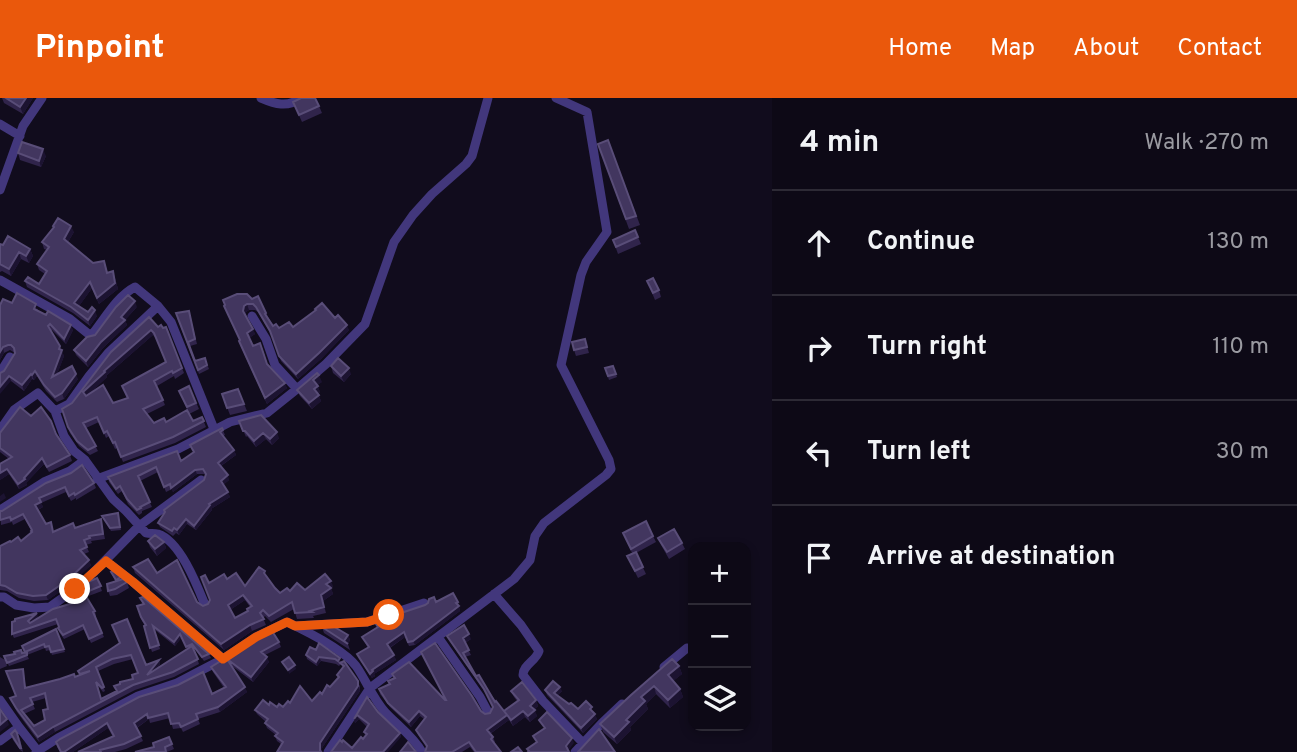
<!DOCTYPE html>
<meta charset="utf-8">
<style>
:root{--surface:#0d0916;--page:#1b1723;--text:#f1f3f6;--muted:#9a9aa1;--line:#2d2a35;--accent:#ea580c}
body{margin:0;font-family:Overpass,sans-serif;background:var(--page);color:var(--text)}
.controls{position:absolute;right:21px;bottom:21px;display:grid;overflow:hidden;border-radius:14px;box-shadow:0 4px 10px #0003}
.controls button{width:63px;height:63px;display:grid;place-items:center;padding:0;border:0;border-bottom:2px solid var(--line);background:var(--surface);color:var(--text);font:35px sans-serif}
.stop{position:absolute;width:21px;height:21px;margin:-16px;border:5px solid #ea580c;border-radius:50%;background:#fff}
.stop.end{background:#ea580c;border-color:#fff;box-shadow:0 2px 7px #0008}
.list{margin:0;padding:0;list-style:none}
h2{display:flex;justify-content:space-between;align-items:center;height:91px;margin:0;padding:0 28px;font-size:30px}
h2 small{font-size:23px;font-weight:400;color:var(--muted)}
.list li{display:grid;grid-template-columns:46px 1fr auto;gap:21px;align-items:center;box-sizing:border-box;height:105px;padding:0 28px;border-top:2px solid var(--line)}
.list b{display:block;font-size:26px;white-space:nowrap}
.list em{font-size:23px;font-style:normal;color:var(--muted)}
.icon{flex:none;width:38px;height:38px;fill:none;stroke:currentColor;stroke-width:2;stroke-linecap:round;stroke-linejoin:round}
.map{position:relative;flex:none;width:772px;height:654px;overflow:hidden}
header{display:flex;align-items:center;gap:42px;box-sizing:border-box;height:98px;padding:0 35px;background:var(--accent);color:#fff}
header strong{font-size:33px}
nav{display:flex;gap:38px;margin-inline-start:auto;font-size:24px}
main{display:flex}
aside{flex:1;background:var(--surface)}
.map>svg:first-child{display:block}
</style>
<header>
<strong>Pinpoint</strong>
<nav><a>Home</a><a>Map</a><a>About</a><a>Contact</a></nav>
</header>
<main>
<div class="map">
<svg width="772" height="654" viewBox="0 0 772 654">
<rect width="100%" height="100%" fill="#110c1d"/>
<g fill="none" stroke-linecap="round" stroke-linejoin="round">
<path stroke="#42377c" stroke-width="9" d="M261,0C275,6 287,10 301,0
M0,26L20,38
M0,92L23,28L42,0
M0,182L70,221L91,238C105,221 116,199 135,189L158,208L171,224L214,331
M252,218L266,241L275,267L297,291
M0,275L10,259
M55,313L69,306L89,278L108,255L158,208
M0,332L14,312L38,295L55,313L64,338L74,353L85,362L113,401L126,413L146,435C150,436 154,435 158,436C180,443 197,487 205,507
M97,381L178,351L230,324L267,315L297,291L326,266L365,226L394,144L413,117L432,96L466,66L472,58L488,0
M0,412L44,384L70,373L85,362
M106,463L133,484L223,561
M494,496L521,527L539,553C536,563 523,567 523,577L543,603L583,645
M0,499H4L16,507L34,510L50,509L75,491L93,475L139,428L201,382
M296,528L367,524L424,505
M438,539L480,599L488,614
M664,569L687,550
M0,602L19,629L0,643
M19,629L37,652
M36,654L58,640L138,598L177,585L198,574L223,561L256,539L287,524C306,533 344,552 356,568C366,582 373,601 385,614C397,627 413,638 422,654
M328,654L370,590L514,481L530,462L535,438L544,425L606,377L611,371L609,362L561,267L581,177L586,164L607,134L587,14L556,0
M575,654L602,625L622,606"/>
</g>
<path fill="#30244b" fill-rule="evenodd" d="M2,0H33L23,16L4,5Z
M293,4L319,8L322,15L302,24Z
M608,42L640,127L629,131L598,46Z
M18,55L46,58L41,69L20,62Z
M53,128L74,134L68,144L93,165L104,163L108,175L115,180L118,191L99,206L92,190L79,208L97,218L90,228L73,215L27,189L25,183L39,186L45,176L39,172L37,166L47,152L44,151L42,144L54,130Z
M635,132L641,146L618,156L613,142Z
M0,146L30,151L33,158L29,165L21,161L11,178L2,173L0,174Z
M647,183L659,192L661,199L655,202Z
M237,196L266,215L273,228L279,230L293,229L335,220L349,232L321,261L298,281L281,263L272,238L258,214L255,212H249L246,214L245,217L255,236L249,240L253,248L287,290L267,306L241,249L239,243H240L224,208Z
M12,205L38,211L37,213L73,232L66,246L52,232L51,233L64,258L57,276L78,281L64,301L57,304L46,293L37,278L34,282L32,281L24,293L11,283L4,273L15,255L10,252L4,255L0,262V207Z
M137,209L125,222L127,227L103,250L88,269L76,257L74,252Z
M190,217L197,246L190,248L195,263L205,260L209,271L199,276L177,220Z
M158,229H166L184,275L175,281L174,278L157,288L165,307L147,316L154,325L193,323L202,319L206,329L175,345L123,364L117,350L115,351L109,338L106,340L99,324L86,330L98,353L90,357L79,348L70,335L62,311L72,305L111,254ZM153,237L156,240L166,264L122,288L127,300L113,305L88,297L107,279L106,278Z
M587,248L589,255L576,258L574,252Z
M331,268L351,276L344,284L333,275Z
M613,268L617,279L609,282L605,270Z
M322,284L317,287L320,294L318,296L321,303L312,311L300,298L297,292Z
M189,288L199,311L189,316L179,293Z
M238,291L247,313L230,317L222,296Z
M239,323L279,340L272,347L266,341L256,349L247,338L246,339Z
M222,330L225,337L223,338L234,352L236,357L221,368L229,382L223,387L230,399L211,411L212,412L196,432L187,426L179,437L176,435L173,438L160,429L158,425L204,382L206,377L204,376H197L173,394L172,391L166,394L158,374L140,383L152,409L142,413V415L139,417L128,406L122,393L118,396L109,384L108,379L181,363L194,355L190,347Z
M0,335L56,336L70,357L72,363L49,374L44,366L26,385L27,387L19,391L9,376L0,382L9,361L0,354Z
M46,385H94L96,390L76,402V400L71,403L66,394L41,405L43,409L38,412L46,426L54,434L75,430L101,421L105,441L91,443L92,445L86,447L89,454L84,456L91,467L71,486L48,502L34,503L19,500L7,493L0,492V448L11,444L21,443L32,434L25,421L13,427L12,424L1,427L0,413H2Z
M118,415L121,432L111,433L102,418Z
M623,435L653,438L656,444L636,455L646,476L638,480L627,458L632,455Z
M658,440L682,445L685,451L669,461L661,447Z
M148,443L164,444L166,450L157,458L150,449Z
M133,469L157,475L203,508L208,506L210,502L209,485L227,481L245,488L267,478L275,490L280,495L333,488L331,490L333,496L323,503L326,515L313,518L314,520L297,521L294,511L271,524L265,518L263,520L266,527L252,533L224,552L135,475ZM245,502L250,509L248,514L235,520L230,512Z
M111,474L121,479L122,482L127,484L129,490L117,497L110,498L108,493L115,483Z
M97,480L102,493L86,499L95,513L96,518H95L104,539L91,545L85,531L64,541L59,534L58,530L59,529L58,526L14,540L12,536L38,519L35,522L71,506L70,502L78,497Z
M140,500L209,556L211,560L204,563L194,550L199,566L174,579L135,592L55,634L39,644L17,614L10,600L16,598L24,576L26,590L75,579L80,578L78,573L120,545L146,567L159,562L160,566L158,570L187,551L181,540L175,548L155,532L160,551L152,554L144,528H145L142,523L137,508L143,506ZM133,561L138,575L133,581L120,586L116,593L101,601L98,588L103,594L105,593L98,573L114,566ZM46,600L48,611L45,622L34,628L24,616L35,611L32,604Z
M436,504H458L460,513L415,547L409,548L405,539L390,550L396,562L374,576L375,578L372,580L359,561L357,556L368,550L362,539L377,530L376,526Z
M322,529L348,537L350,542L348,546L350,552L324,535Z
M56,531L65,554L52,557L50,552L46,553L45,550L27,557L29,561L9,568L4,558L25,554Z
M447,538L471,541L465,545L471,557L465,559L476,578L505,614L517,603L514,599L511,593L536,602L538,608L534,612L537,618L530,624L525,619L513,628L509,622L490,636L493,639L495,644L494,645L501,654H474L470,649L462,654H425L427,650L418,637L416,632L424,621L420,618L411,629L390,609L380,596L379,591L390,586L393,580L392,576L446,602L421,554L481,613L485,616L490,615L493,609L486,596L449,542Z
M279,544L281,549L265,557L269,564L253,584L232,568L247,594L220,614L198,621L200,626L183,634L181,630L173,631L170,620L150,625L149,621L137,630L143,643L126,651L115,654H78L113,639L108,630L73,654H60L57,649L56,644L212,596L224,590L213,574L211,569Z
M310,549L342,564L360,588V593L322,650L281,646L277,643L275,638L276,637L267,630L265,625L266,624L257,616L255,612L269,607L277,609H283L290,605L312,603L330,589L338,580L337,577L343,570L341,566L339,568L336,566L321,563L317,568L307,561L306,557Z
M0,559L5,562L7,568L0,571Z
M679,568L682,576L673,583L680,591L683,599L670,610L656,596L646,606L648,611L630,629L631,632L617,646L603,634L600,626Z
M545,592L562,593L557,598L578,611L594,614H593L597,621L583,635L547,597Z
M367,599L378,614L400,635L401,639L352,650L365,637L364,634L367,629L359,621L355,625L354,621Z
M17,635L20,641L23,654L20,652L13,642L11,636Z
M169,639L174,651L167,654L154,649Z"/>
<path fill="#1c1331" d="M26,0H33L23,16L20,9Z
M43,51L46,58L41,69L39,63Z
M71,128L74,134L66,147L64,141Z
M30,151L33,158L29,165L26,158Z
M19,154L21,161L11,178L9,171Z
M113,173L118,191L99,206L97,200Z
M90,184L92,190L77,211L74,205Z
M135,203L137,209L123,224L121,219Z
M247,206L249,212L246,214L245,219L243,213L244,208Z
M95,212L97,218L90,228L88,222Z
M125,222L127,227L103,250L88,269L86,263L101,244Z
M71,227L73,232L66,246L64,241Z
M347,227L349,232L321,261L298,281L296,276Z
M253,231L255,236L249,240L247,235Z
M151,232L153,237L106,278L107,279L85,300L83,294L104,273Z
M60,248L64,258L54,285L52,279Z
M3,249L4,255L0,262V254Z
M349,270L351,276L344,284L341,278Z
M35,273L37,278L34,282L32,277Z
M31,276L32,281L24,293L22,287Z
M76,276L78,281L64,301L62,295Z
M319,277L322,284L315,289L313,282Z
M9,278L11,283L0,296V289Z
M285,285L287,290L267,306L265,300Z
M318,288L320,294L317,298L314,291Z
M319,297L321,303L312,311L309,305Z
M277,334L279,340L272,347L270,341Z
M263,335L266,341L256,349L254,343Z
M234,352L236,357L219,369L218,365Z
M42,360L44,366L26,385L27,387L19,391L18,386Z
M7,371L9,376L0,382V375Z
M195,372L197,376L173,394L171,390Z
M228,377L229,382L222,388L221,383Z
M228,394L230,399L211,411L212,412L196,432L194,428L209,406Z
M4,395L6,400L0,404V398Z
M41,404L43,409L37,412L35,407Z
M186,421L187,426L179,437L177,432Z
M164,444L166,450L157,458L155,451Z
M89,462L91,467L71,486L48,502L46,497Z
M331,483L333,488L329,492L326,486Z
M331,490L333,496L323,503L326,515L321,497Z
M243,497L245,502L230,512L228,507Z
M459,508L460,513L415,547L413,543Z
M37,515L38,519L30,528L28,523Z
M250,527L252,533L224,552L221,546Z
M404,534L405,539L389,550L387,546Z
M180,536L181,540L175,548L174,544Z
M469,536L471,541L464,545L463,540Z
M348,537L350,542L348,546L344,543Z
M394,557L396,562L374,576L375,578L372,580L370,576L372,572Z
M267,559L269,564L253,584L251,579Z
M319,559L321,563L317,568L316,564Z
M159,562L160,566L149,581L147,577Z
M295,567L296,571L289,576L288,572Z
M679,568L682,576L671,585L668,577Z
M358,583L360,593L322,650V654H321L320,645Z
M654,588L656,596L646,606L648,611L630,629L631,632L617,646L614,639L641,599Z
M245,589L247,594L220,614L218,609Z
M560,589L562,593L555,600L554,595Z
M680,591L683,599L670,610L668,602Z
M536,602L538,608L533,613L530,608Z
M535,612L537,618L530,624L528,618Z
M419,613L420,618L411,629L409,624Z
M523,613L525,619L513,628L511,622Z
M147,616L149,621L136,630L134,625Z
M595,616L597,621L583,635L581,630Z
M357,617L359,621L355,625L354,621Z
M507,617L509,622L488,637L487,632Z
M7,621L9,627L0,634V627Z
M107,625L108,630L73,654H64Z
M53,629L55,634L39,644L38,639Z
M400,635L401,639L388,654H383Z
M572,640L574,645L568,653L566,648Z"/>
<path fill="#42365f" stroke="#594d78" stroke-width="2" fill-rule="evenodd" d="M6,0H26L20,9Z
M301,0H315L319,8L299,17L293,4Z
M608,42L636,118L626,121L598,46Z
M22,44L43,51L39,63L18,55Z
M58,120L71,128L64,141L93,165L104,163L107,175L113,173L115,185L97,200L90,184L74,205L88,214L92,209L95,212L88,222L71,209L25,183L28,179L39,186L47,173L37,166L49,149L42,144L54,129L53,128Z
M635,132L638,139L616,149L613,142Z
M8,138L30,151L26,158L19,154L9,171L0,166V146L3,147Z
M653,180L659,192L653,195L647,183Z
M17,195L36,206L34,211L46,217L48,213L71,227L64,241L50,226L48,228L60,248L59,251L62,252L52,279L72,268L76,276L62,295L55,299L44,287L35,273L32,277L31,276L22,287L9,278L0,289V275L4,273L15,255L14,250L11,247H8L3,249L0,254V207L3,201L12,205Z
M237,196H247L252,201L258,198L266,215L265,216L273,228L276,226L279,230L289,224L293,229L316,212L315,211L322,205L335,220L338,217L347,227L319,255L296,276L279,258L270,233L256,209L253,206H247L244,208L243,213L253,231L247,235L253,248L260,245L267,266L285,285L265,300L239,243L240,242L224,208L225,207L223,202Z
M128,197L135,203L121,219L125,222L101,244L86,263L74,252L87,239L95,237L116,209Z
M189,213L195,241L188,244L195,263L205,260L207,267L198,272L176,215Z
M149,219L158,229L161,227L163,230L166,229L182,270L173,275L172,273L154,283L163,302L143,311L154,325L164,320L166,324L187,312L193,323L202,319L204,323L173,339L121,359L115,344L113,345L107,333L104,335L97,319L83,325L96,348L88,352L77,343L68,329L62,311L72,305L111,254ZM151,232L154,235L166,264L122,288L128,300L113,305L103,287L86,298L83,294L105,274L104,273Z
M585,241L587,249L574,252L572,244Z
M338,260L349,270L341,278L331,268Z
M613,268L616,276L608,278L605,270Z
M317,275L319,277L313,282L318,288L314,291L319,297L309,305L297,292Z
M189,288L196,305L187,309L179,293Z
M238,291L244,306L227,310L222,296Z
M20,309L31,318L41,309L51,323L56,336L70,357L47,369L42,360L24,380L25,381L18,386L7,371L0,375V366L12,359L0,350V335Z
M261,317L277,334L270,341L263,335L254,343L245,333H243L239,323Z
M222,330L223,332L220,334L234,352L218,365L228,377L221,383L228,394L209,406L210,407L194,428L186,421L177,432L174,430L172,433L158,425L165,414L164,412L204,382L206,376L203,371L195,372L171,390L170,386L164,389L156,369L138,378L150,404L140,409L141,410L137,412L127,401L120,388L116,391L108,379L177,353L181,363L194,354L190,347Z
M82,367L94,385L75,397L74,395L69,398L65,389L39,400L41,404L35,407L46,426L51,424L53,434L73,425L75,430L101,421L103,436L89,438L90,440L84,442L87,449L80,452L89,462L69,481L46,497L33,498L17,495L5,488L0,487V448L10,443L11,444L18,439L21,443L32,434L31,433L32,432L23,416L11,422L10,419L0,422V413H2L46,385L71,375Z
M118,415L120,429L110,430L102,418Z
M646,423L653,438L631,451L623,435Z
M674,431L682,445L667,454L658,440Z
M155,437L164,444L155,451L148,443Z
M636,454L643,469L635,473L627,458Z
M148,461L157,475L177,462L197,504L203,508L208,506L210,502L201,479L205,477L209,485L224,476L227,481L236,475L245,488L259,469L265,473L264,475L275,490L280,495L287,490L290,493L297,485L305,492L325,476L331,483L326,486L331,490L321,497L324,509L310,513L312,514L295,515L292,504L269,518L263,512L260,515L264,521L250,527L221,546L133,469ZM243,497L252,508L247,511L248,513L235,520L228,507Z
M113,473L121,479L116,482L111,474Z
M97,480L101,488L84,495L95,513L93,514L102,535L89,541L83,527L63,537L58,530L59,529L56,521L12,536V524L15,523V521L37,515L28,523L30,525L53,511L83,502H70L78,497L77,493L88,484Z
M123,481L127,484L115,491L108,493L107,486Z
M453,495L458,504L456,505L459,508L413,543L408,544L404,534L387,546L394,557L372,572L373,573L370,576L357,556L369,549L362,539L378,529L376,526L386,520L425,507L428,505L429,501L434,499L436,504Z
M143,499L209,556L202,559L192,546L186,549L180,536L174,544L153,528L159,547L150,550L144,528L146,527L141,519L137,508L144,506L140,500Z
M127,521L146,567L159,562L147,577L192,548L198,561L173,574L133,587L53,629L38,639L16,610L10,600L16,598L6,573L23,571L25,590L60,581L74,576L75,579L90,573L80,576L78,573L120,545L112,527ZM131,557L138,575L132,577L133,581L120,584V586L114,588L117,593L101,601L96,584L102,590L104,589L96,569L112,561ZM45,595L48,611L43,612L45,622L34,628L21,612L33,606L30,600Z
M331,527L348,537L344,543L348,546L322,529Z
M464,527L469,536L463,540L469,552L463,555L476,578L479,577L495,604L496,603L507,617L487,632L493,639L491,641L501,654H476L469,644L452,654H425L427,648L416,632L426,619L419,613L409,624L388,605L379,591L390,586L388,583L395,580L392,576L409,564L445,602H446L421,554L435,545L472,598L481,613L485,616L490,615L493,609L484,591L447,538Z
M56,531L64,551L51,554L49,548L45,549L44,546L25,554L22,548Z
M272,533L279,544L261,554L267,559L251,579L227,561L245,589L218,609L196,616L198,621L181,629L179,625L171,626L168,615L148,620L147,616L134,625L141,638L124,646L100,652L101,654H78L114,638L107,625L64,654H61L56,644L60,641L139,599L178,587L203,574L212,596L226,589L211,569L258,540Z
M319,545L340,560L338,563L335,561L319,559L316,564L306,557L310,549L316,552Z
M21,552L22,555L27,554V557L7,565L4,558L15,556L14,554Z
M289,559L295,567L288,572L282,564Z
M672,561L679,568L668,577L680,591L668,602L654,588L641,599L645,603L626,622L629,624L614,639L600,626L631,597Z
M344,563L358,583V588L320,645V653L322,654H277L283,644L275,638L278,635L265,625L268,621L255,612L263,602L269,607L270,604L277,609L279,606L283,609L288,603L290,605L300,588L312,603L320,594L322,596L327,587L330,589L339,579L337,577L344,568L340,565Z
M553,583L560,589L554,595L569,606L571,605L578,611L586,603L592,609L590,611L595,616L581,630L545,592Z
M522,584L536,602L530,608L535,612L528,618L523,613L511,622L504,613L519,602L511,593Z
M367,599L378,614L400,635L383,654H331L340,642L342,644L343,642L352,650L361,639L363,641L367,636L364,634L369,626L357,617L354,621Z
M0,611L7,621L0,627Z
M547,614L572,640L566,648L569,654H528L529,653L527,651L537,644L533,638L545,630L539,622Z
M599,631L615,654H577H578Z
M15,632L17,635L21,650H20L11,636Z
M169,639L172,646L165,649L166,654H135L154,649L153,645Z
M408,644L416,654H400Z
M518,649L522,654H511Z"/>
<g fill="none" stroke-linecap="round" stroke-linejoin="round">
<path stroke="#ea580c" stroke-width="9" d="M75,491L106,463L133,484L223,561L256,539L287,524L295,528L367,524L389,517"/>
</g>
</svg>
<div class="controls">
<button>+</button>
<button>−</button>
<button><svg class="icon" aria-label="layers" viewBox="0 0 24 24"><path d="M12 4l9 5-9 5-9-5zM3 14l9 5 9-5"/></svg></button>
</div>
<div class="stop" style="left:389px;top:517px"></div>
<div class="stop end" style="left:75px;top:491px"></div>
</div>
<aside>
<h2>4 min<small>Walk · 270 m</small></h2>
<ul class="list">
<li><svg class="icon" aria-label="ahead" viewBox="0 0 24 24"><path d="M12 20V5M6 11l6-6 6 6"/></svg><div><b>Continue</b></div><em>130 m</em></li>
<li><svg class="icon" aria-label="right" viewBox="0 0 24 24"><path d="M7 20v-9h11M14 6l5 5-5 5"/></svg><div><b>Turn right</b></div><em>110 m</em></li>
<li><svg class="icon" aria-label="left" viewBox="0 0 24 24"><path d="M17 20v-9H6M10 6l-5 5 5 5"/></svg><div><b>Turn left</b></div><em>30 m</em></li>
<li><svg class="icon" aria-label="arrive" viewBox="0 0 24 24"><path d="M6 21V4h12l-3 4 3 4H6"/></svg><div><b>Arrive at destination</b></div></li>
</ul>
</aside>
</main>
